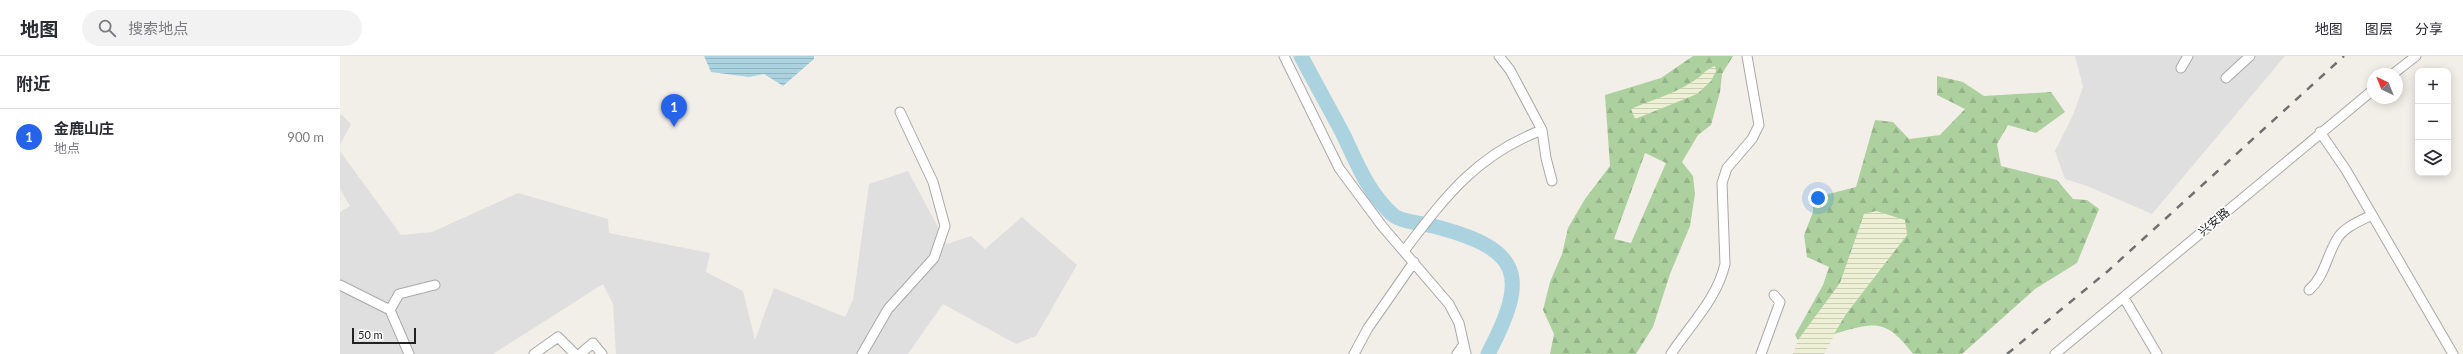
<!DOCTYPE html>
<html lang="zh">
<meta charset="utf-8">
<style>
:root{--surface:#fff;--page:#f2f2f3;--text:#2b2b33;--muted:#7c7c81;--line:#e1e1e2;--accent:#2563eb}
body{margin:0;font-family:Lato,"Noto Sans SC",sans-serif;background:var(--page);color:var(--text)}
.controls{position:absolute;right:12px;top:12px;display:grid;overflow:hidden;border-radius:8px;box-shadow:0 2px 10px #0003}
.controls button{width:36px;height:36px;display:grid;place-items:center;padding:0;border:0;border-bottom:1px solid var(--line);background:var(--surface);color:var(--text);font:20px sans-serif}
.compass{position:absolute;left:2027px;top:12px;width:36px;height:36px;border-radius:50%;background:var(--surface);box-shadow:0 2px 10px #0003;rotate:317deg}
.scale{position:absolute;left:12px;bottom:10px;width:64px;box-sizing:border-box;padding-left:4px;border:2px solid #222;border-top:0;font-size:11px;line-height:14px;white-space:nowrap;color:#222;-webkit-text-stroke:3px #fff;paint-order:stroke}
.you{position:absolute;left:1478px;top:142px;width:14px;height:14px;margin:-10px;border:3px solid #fff;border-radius:50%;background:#1a73e8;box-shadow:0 0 0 6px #1a73e833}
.badge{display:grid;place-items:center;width:26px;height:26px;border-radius:50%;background:var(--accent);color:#fff;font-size:13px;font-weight:700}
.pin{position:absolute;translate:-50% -33px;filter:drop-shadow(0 1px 2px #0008)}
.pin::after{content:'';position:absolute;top:21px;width:14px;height:12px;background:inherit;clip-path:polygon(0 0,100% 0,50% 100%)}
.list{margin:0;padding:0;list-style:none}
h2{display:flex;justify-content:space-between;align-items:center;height:52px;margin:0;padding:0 16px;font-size:17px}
h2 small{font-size:13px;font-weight:400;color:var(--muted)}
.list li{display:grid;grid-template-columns:26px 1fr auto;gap:12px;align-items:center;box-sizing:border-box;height:56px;padding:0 16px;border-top:1px solid var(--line)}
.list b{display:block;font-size:15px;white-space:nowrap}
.list p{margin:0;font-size:13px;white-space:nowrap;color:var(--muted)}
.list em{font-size:13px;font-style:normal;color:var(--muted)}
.icon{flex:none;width:22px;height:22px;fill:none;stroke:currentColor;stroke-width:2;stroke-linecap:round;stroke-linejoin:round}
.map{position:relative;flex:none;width:2123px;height:298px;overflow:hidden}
header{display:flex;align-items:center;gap:24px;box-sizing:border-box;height:56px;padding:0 20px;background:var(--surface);border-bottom:1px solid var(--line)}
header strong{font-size:19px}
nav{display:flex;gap:22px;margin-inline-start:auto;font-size:14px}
.search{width:280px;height:36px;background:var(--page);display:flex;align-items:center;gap:10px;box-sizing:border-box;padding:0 14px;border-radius:22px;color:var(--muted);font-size:15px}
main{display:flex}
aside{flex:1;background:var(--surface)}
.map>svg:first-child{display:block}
</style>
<header>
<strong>地图</strong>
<div class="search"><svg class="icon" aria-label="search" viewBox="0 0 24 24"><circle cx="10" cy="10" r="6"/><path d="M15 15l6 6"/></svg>搜索地点</div>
<nav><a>地图</a><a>图层</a><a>分享</a></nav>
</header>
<main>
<aside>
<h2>附近<small></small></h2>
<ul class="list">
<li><span class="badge">1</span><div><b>金鹿山庄</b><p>地点</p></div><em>900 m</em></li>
</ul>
</aside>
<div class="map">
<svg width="2123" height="298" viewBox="0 0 2123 298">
<defs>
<pattern id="farmland-rules" width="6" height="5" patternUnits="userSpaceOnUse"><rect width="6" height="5" fill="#eef0d5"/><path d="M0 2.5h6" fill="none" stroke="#ccceb7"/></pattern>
<pattern id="forest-firs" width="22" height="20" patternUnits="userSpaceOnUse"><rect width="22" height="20" fill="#add19e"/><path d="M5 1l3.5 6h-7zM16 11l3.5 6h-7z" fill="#95b388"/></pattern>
<pattern id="water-rules" width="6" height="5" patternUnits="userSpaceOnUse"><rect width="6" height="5" fill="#aad3df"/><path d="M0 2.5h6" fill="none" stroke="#92b5bf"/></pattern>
</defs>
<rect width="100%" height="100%" fill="#f2efe9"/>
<path fill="#e0dfdf" d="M1735,0H1945L1812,158L1747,130L1725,123L1715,95L1733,59L1743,31Z
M1,58L11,68L0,89V59Z
M0,95L61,179L92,176L178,137L268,163L269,177L370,197L366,216L403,235L415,284L434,232L505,261L513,244L529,128L568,115L607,188L631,180L645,193L682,161L737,209L696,280L676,288L603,248L568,298H276L273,248L263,228L153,298H0V156L10,150L0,133Z"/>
<path fill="url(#farmland-rules)" d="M1375,9L1376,15L1371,25L1357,38L1295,63L1291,53L1333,36L1353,26L1367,13Z
M1536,155L1565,164L1567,179L1506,258L1484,298H1453L1458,284L1500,227L1523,158Z"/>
<path fill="url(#forest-firs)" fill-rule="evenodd" d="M1353,0H1393L1382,18L1380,36L1371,69L1358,79L1342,106L1353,120L1355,138L1350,170L1330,218L1313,271L1296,298H1210L1214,278L1203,254L1210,226L1222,198L1228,172L1245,143L1270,110L1265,39L1321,22ZM1375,10L1376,15L1371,25L1357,38L1295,63L1291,53C1311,44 1334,38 1352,26C1361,21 1366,13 1375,10ZM1305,97L1326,107L1291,187L1274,183Z
M1597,20L1623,26L1644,40L1711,36L1725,56L1696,77L1668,69L1657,88L1661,110L1717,124L1733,143L1747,144L1759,153L1737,207L1695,233L1622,298H1573C1546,262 1534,266 1494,278L1506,258L1567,179L1565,164L1536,155L1524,158L1500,227L1458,284L1455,279L1483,229L1489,211L1467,201L1464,179L1473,156V142L1516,131L1535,64L1553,66L1569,83L1600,79L1625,53L1597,39Z"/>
<path fill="url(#water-rules)" d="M364,0H474V3L443,30L424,18L409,21L371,16Z"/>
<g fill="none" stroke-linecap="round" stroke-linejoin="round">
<path stroke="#aad3df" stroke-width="15" d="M961,0C975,27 990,53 1004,80C1017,108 1029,138 1053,159C1059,165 1084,168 1093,170C1183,193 1189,220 1148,298"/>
<defs>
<path id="minor" d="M944,0L999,112L1042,170L1109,248L1119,267L1126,298
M1159,0L1170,14L1202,74L1206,102L1212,125
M1841,12L1848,0
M2053,18L2076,0
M1886,22L1910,0
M1980,76L2006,114L2113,298
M1064,195C1105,141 1136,99 1202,74
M0,229L50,254
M1969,234C1985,220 1986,201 1997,183C2004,171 2020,165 2032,159
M1784,242L1817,298
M69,298L50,254L59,238L95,229
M194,298L218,281L235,298
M240,298L253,287L262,298
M522,298L548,253L594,202L605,170L593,126L560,56
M1014,298L1028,272L1074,206
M1117,298L1124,288
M1331,298C1350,269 1377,243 1385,208L1382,127L1387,112L1412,83L1419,69L1407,0
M1421,298L1440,246L1434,239
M1715,298L2033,34"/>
</defs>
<use href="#minor" stroke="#a9a9a9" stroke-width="11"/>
<use href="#minor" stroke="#fff" stroke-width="9"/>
<path stroke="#707070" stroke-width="2.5" stroke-dasharray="8 8" stroke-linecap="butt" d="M1667,298L1768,215L2004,0"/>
</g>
<g text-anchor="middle" stroke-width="3.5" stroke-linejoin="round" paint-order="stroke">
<g font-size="12" fill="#222" stroke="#fff">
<text transform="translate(1874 166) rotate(-40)" y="4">兴安路</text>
</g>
</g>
</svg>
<div class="controls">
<button>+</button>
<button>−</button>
<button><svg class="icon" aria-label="layers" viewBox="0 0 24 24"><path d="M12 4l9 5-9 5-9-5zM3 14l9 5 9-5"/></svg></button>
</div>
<svg class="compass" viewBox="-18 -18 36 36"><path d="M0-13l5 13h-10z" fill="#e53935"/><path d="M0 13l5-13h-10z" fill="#7c7c81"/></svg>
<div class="scale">50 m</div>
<div class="you"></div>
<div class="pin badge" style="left:334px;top:71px">1</div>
</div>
</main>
